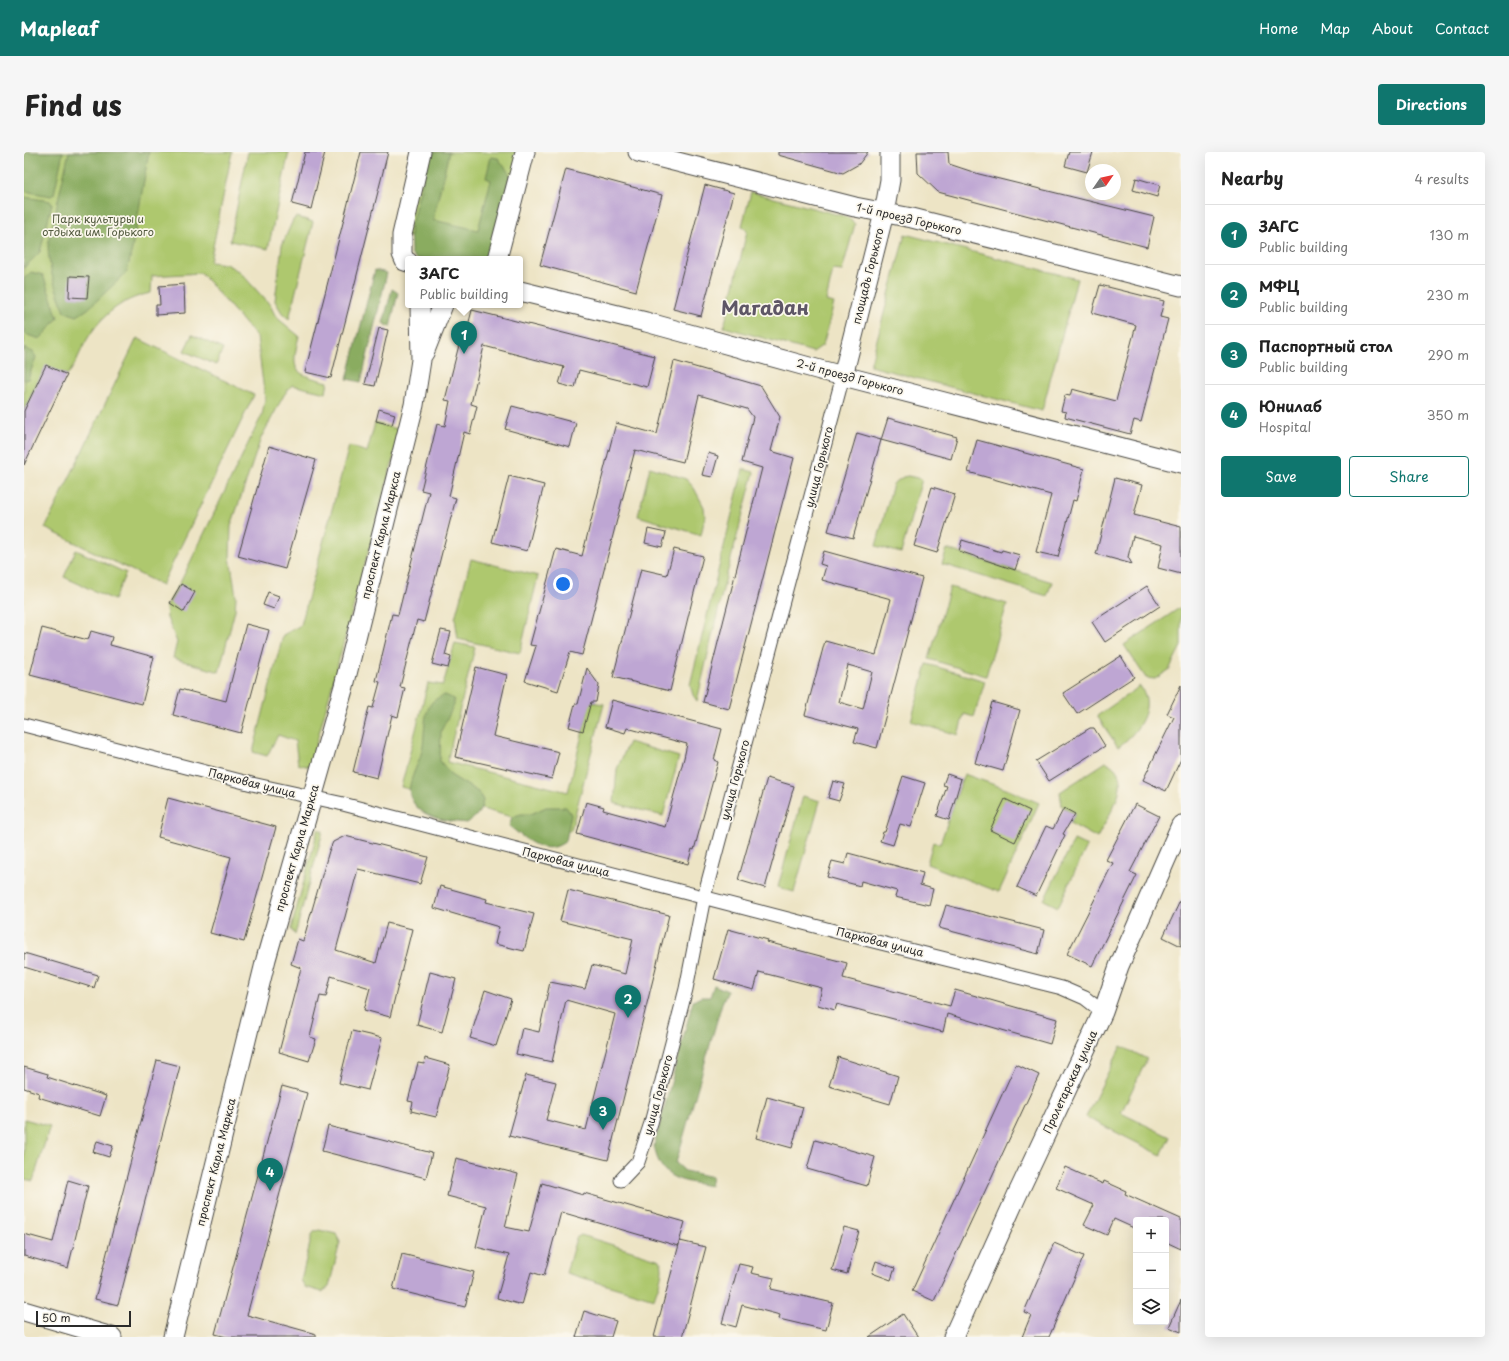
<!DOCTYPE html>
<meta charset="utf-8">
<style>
:root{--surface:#fff;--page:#f6f6f6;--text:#222;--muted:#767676;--line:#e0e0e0;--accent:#0f766e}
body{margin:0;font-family:"Playpen Sans",sans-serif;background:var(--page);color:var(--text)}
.controls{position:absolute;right:12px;bottom:12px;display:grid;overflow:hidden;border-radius:4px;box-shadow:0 4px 16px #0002}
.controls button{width:36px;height:36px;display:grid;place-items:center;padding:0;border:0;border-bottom:1px solid var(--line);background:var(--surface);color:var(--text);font:20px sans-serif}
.compass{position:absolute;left:1061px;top:12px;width:36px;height:36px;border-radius:50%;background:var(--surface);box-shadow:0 4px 16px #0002;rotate:56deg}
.scale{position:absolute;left:12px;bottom:10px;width:95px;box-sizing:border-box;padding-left:4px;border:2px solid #2b2b2b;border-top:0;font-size:11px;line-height:14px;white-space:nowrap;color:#2b2b2b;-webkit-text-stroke:3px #fbf7ec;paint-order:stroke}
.you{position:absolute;left:539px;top:432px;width:14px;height:14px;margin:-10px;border:3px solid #fff;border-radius:50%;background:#1a73e8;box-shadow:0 0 0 6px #1a73e833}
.badge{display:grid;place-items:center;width:26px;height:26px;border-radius:50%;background:var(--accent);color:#fff;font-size:13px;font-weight:700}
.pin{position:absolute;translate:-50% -33px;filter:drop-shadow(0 1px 2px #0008)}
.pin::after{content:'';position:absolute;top:21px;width:14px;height:12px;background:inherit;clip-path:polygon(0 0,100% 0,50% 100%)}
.popup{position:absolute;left:381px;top:104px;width:118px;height:52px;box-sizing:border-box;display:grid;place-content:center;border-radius:4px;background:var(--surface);filter:drop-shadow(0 1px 3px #0005);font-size:13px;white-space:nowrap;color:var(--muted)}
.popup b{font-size:15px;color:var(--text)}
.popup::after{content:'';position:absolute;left:50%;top:100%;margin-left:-8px;border:8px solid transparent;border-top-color:var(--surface)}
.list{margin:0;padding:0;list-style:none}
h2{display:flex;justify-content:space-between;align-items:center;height:52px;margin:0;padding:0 16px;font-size:17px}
h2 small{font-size:13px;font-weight:400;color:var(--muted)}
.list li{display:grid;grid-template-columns:26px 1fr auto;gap:12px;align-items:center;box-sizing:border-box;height:60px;padding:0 16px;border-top:1px solid var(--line)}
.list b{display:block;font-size:15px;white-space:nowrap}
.list p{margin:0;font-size:13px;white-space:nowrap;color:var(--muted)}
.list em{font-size:13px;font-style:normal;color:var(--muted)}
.actions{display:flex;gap:8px;padding:12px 16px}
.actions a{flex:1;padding:9px 0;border:1px solid var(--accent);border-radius:4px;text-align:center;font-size:14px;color:var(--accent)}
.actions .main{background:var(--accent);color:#fff}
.icon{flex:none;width:22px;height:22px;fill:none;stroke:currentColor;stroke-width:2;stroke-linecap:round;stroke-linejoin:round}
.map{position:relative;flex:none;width:1157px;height:1185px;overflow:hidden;border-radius:4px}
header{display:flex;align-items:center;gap:24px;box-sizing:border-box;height:56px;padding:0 20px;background:var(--accent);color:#fff}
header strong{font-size:19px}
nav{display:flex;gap:22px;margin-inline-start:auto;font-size:14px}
.intro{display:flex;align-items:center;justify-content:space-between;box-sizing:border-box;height:96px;padding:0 24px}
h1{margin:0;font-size:28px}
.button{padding:10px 18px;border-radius:4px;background:var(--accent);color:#fff;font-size:14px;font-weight:700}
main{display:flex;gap:24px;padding:0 24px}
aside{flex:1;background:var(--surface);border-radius:4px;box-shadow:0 4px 16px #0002}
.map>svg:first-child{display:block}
</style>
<header>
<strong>Mapleaf</strong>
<nav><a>Home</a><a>Map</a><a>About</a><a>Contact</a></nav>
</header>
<div class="intro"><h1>Find us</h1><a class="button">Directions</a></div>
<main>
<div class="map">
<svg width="1157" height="1185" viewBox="0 0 1157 1185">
<rect width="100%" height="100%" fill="#fbf7ec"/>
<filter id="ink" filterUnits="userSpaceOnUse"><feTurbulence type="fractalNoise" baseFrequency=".025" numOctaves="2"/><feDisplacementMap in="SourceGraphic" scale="8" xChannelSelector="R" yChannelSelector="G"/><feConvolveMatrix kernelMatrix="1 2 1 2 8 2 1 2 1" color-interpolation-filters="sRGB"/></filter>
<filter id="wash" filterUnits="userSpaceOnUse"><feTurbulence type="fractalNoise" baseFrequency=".012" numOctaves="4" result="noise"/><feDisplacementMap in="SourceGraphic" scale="16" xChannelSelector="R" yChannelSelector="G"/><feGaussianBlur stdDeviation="0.9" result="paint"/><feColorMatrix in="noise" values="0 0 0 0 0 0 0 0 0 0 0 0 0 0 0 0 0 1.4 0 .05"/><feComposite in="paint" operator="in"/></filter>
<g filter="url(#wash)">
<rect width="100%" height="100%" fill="#ede4c5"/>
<path fill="#aec86e" stroke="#6c7a4c" d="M0,0H208L186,110L202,112L216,120L246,153L252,165L275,184C266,220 270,222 304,230L302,241L268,233L260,243L237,286L207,374L206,405L212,445L211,458L195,520L149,506L153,490L143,466L142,455L156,431L238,263L241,247L233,185L177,121L128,124L127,141C96,147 74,166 60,193C54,204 51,215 43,223L22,214L0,259Z
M224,0H265L244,97L206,89Z
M397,0H501L473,107L378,83Z
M727,40L823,65L831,72L818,119L809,118L802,149L810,151L799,193L789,200L700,175L723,79L718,74Z
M273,65L289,70L265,167L258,161L251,149L258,93L269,68Z
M881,82L1053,127L1018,259L846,214Z
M168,183L199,197L192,213L160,199Z
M113,186L230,243L138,433L21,376Z
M351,271L377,278L286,615L274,612L271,589L254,583L243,604L229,600L259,483L277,473L325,294L343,300Z
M626,315L662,327L670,336L680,355L681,365L677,383L614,364Z
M719,317L730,320L700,433L673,549L669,543L666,533Z
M884,324L898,327L877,401L852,394L869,332L879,325Z
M923,397L1028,430L1023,444L918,412Z
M52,398L102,421L90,448L40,425Z
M447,407L514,424L496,501L434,487L431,466Z
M926,435L983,452L962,524L905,507Z
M1157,455V494L1145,518L1131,527L1122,526L1100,493Z
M431,491L451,495L423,610L544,640L566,550L580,552L547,678L543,680L377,635L404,531L419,533Z
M903,512L961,529L950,565L940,562L934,583L887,569Z
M1116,534C1133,556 1112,582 1094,595L1073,564Z
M605,590L655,605L639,664L590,651L593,617Z
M1082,610C1114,625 1083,665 1073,686L1046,671L1051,662L1038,654L1036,640Z
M940,622L982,637L1015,651L975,740L903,712L909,690L916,692Z
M779,644L796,649L770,740L754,735Z
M294,677L299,679L271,783L267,777Z
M1050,688L1063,694L1034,755L1020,748Z
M1097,894L1123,907L1097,961L1146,985L1137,1003L1062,965Z
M0,967L26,974L9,1029L0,1027Z
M295,1078L312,1082L316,1090L305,1135L298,1140L281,1135L277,1128L288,1083L290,1080Z
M557,1083L636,1108C642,1118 633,1136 630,1147L542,1121L552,1086Z"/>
<path fill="#8aac61" stroke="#5a6c46" d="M0,0H39L30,42L27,44L0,39Z
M45,0H125L108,97L103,120L64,157L53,164L41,160C32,139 24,116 24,92Z
M406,0H425L409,68L454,78L467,28L462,26L467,5L474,6L490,28L468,107H392L387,101L386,76Z
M0,45L26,49L28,52L16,100L0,116Z
M351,118L363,121L337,230L323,227Z
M7,120L19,123L34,166L16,187L0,182V127Z
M368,137L374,141L366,175L359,171Z
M0,196L9,200L12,205L4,227L0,228Z
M421,543L430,547V553L417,579L416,609L428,624L454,640L459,648C457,660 453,664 443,671C423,669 396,667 387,646C381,634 394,614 397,602C402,587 398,567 406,553C409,548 415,545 421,543Z
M522,655H542L547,662L542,689C520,706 502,687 485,674L488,665L497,662H507Z
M690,833L704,839L698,851L652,1011L661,1019L688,1025L686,1034C656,1028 637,1029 630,994L669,849L677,845H686Z"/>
<g id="blocks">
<path fill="#bea6d3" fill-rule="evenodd" d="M281,0H301L287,57L268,52Z
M337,0H364L307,226L281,220Z
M754,0H844L835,12L819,21L754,3Z
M893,0H924L925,12L955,22L1130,65L1123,95L914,40L894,21Z
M1045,0H1069L1063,20L1041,14Z
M542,17L638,43L612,139L516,113Z
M1112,26L1136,33L1133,45L1109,38Z
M681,33L710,41L677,164L649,157Z
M46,124L65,125L63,146L45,145Z
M160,132L161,161L132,163V153H136L135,134Z
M1076,133L1140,149L1136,165L1144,167L1117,270L1110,268L1106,282L1041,265L1042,260L1037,259L1041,243L1046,244L1048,237L1092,249L1112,173L1068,161Z
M448,158L631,204L623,235L555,218L551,236L535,232L540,215L460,194L447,252L453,254L446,282L440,280L425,344L432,346L400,470L393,468L376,535L381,536L374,565L368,563L353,626L329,620L345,555L349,556L356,530L352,529L368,462L374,463L405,340L397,338L413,272L421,274L426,249L421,248L436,189L440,190Z
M355,176L364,178L351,234L341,232Z
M650,209L737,234L756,265L747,299L770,306L705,557L679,550L738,316L718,310L729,265L723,257L675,243L659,310L611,298L558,503L546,500L534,539L501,529L512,494L506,493L532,397L558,404L592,271L633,282Z
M22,213L43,223L0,313V259Z
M488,254L552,271L546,295L481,277Z
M355,257L371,262L368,273L352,269Z
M864,266L933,285L927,307L857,288Z
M833,281L857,288L829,386L804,379Z
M953,288L1060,317L1052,349L1049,348L1034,405L1012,400L1027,343L944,320Z
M245,294L292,308L261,417L214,404Z
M684,301L694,304L688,325L678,323Z
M485,324L520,333L503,399L468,390Z
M1091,326L1118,333L1110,363L1157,375V422L1134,416L1139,392L1109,384L1104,405L1108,412L1072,402Z
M908,335L931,342L913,401L890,394Z
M624,377L642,381L638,395L621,391Z
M938,388L977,400L978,398L996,403L991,418L935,399Z
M650,397L679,404L646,539L589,525L617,417L643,423Z
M800,399L898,426L853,596L830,590L834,577L781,563L801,489L852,503L867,447L798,428L802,414L796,412ZM824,513L848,520L839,557L815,550Z
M157,432L171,440L160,460L146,451Z
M1123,434L1136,454L1081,490L1068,470Z
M244,440L255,444L250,457L239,453Z
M222,472L245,478L217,581L149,563L156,537L202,549Z
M18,476L64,488L67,479L88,485L86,493L130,505L118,552L6,523Z
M417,478L427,480L421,503L427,505L424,516L408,512Z
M1097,504L1110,525L1053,562L1039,541Z
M452,515L483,523L469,584L535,600L528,627L431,605Z
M563,516L575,533L572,550H567L559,579L545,575L551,552H554Z
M1157,533V607L1142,639L1119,628L1150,565L1143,562Z
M588,548L698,577L690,608L694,610L670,698L668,697L664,712L553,682L562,650L580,655L579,658L641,675L660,606L663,592L603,576L601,581L581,575Z
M968,550L996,558L979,619L951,611Z
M1066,576H1070L1081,594L1025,629L1012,609Z
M923,622L937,627L925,668L913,664L923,634L919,633Z
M879,624L901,631L887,675L876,672L869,693L856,689L859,680H861Z
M743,626L770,634L741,736L714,728Z
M809,629L821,632L815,649L804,646Z
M144,646L252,675L220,790L186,781L207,705L134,685Z
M981,647L1006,659L991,690L966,678Z
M1111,652L1135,664L1106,720L1113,723L1068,814L1043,802L1089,711L1082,708Z
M1040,656L1051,662L1039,682L1041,683L1012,744L993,735L1022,674L1029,677Z
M321,684L404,705L396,732L334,717L312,798L352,811L363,771L388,777L366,865L340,858L346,836L307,824L302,845L296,844L286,885L292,887L285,909L255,900L277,816L267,812L274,787L279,789L305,699L309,690Z
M824,701L899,721L896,733L909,737L905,753L871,745L873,739L837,729L836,734L803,725L808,709L821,712Z
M416,734L463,747L462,750L510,762L500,799L471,792L475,775L410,756Z
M544,738L645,763L584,1008L485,984L502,923L532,930L522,968L562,978L591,862L542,848L528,910L492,902L498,876L515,880L526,830L561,837L568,813L601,822L609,787L536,769Z
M1157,747V794L1139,785Z
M922,753L1020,778L1014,802L915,776Z
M704,777L744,788L743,790L823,811L819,826L926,854L931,838L1033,867L1026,892L923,862L919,880L813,852L811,858L794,853L798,836L735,820L730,838L690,827Z
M0,801L74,823L70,836L0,815Z
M406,820L432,827L418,880L393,873Z
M461,838L487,847L472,894L446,886Z
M328,879L358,886L344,938L315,931Z
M814,905L874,924L866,952L805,934Z
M401,906L426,913L412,965L387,959L389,950L384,949L394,911L400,912Z
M133,908L156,914L94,1153L71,1147Z
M992,912L1015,923L910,1149L888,1139Z
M0,915L24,922L23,925L82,944L76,964L14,945L15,941L0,936Z
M258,934L283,941L223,1163L292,1182V1185H203L191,1182Z
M743,945L779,955L768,996L732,986Z
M304,974L408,1001L402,1026L298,999Z
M791,988L851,1005L843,1034L783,1017Z
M73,989L89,994L85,1005L69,1000Z
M432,1006L494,1022L481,1075L505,1080L518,1031L559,1043L560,1041L661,1070L654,1094L537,1060L520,1124L507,1120L498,1153L473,1146L485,1103L452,1095L462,1054L423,1044Z
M1041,1015L1079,1032L1080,1029L1102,1039L1101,1042L1157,1067V1097L1142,1090V1068H1112V1077L1090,1067L1083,1083L1060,1073L1070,1053L1032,1036Z
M44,1028L64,1034L44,1116L0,1104V1082L29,1090Z
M820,1075L835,1079L823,1122L808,1118Z
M656,1089L682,1095L658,1185H630Z
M1030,1091L1060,1104L1025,1185H998L1007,1163L1000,1160Z
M378,1102L450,1120L441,1155L369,1137Z
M852,1109L871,1116L867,1128L848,1121Z
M715,1112L729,1115L727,1121L750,1126L747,1137L809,1151L802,1178L755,1167L756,1163L718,1153L712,1175L698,1171Z
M1157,1148V1180L1145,1175Z
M560,1159L592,1169L587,1185H552Z
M879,1162L894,1185H845Z"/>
</g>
</g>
<g filter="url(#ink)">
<use href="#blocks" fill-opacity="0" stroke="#484742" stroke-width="1"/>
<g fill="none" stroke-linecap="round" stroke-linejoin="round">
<defs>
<path id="street" d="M0,573L228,632L315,651L841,787L1038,836L1061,846L1079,860
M597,1028L614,1010L627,971L662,837L680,745L819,224"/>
<path id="secondary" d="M614,0L831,55L888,66L1157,134
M473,107L501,0
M384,110L381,109L378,102V83L397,0
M496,139L622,170L796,218L1157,311
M400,201L419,153
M819,224L860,61L866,28V0
M0,1159L88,1185
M149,1185L242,807L320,534L390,253L397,208L396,153
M929,1185L994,1041L1079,860L1095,814L1157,673"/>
</defs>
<use href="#street" stroke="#484742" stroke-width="15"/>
<use href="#secondary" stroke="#484742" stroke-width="21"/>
<use href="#street" stroke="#fff" stroke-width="13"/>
<use href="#secondary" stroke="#fff" stroke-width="19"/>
</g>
</g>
<g text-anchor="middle" stroke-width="3.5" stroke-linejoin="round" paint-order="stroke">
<g font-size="11" fill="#525a3f" stroke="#fbf7ec">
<text x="74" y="71">Парк культуры и<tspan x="74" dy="13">отдыха им. Горького</tspan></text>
</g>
<g font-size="11" fill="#2b2b2b" stroke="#fbf7ec">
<text transform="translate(885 67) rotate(13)" y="4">1-й проезд Горького</text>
<text transform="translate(844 124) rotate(-76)" y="4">площадь Горького</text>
<text transform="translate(826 225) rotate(15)" y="4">2-й проезд Горького</text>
<text transform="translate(795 315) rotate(-76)" y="4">улица Горького</text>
<text transform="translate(357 383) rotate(-76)" y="4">проспект Карла Маркса</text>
<text transform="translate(711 628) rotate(-75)" y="4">улица Горького</text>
<text transform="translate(228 631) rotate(14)" y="4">Парковая улица</text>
<text transform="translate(273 696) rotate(-74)" y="4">проспект Карла Маркса</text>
<text transform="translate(542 710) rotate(14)" y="4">Парковая улица</text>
<text transform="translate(856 790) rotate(14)" y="4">Парковая улица</text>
<text transform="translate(1046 930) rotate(-65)" y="4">Пролетарская улица</text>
<text transform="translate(634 943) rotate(-75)" y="4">улица Горького</text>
<text transform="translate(192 1010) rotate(-76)" y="4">проспект Карла Маркса</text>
</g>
<g font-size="19" font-weight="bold" fill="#5e5666" stroke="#fbf7ec">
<text x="741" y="163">Магадан</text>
</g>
</g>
</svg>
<div class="controls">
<button>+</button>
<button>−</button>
<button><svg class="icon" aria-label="layers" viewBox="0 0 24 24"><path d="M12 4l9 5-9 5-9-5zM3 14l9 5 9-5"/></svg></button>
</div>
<svg class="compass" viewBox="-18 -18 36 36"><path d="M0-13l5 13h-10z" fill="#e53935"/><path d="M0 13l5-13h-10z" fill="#767676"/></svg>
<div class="scale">50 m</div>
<div class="you"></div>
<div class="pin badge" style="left:440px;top:202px">1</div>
<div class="popup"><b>ЗАГС</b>Public building</div>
<div class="pin badge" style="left:604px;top:866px">2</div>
<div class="pin badge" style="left:579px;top:978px">3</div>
<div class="pin badge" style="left:246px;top:1039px">4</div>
</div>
<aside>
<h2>Nearby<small>4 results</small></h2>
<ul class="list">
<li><span class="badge">1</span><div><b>ЗАГС</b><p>Public building</p></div><em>130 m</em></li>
<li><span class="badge">2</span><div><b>МФЦ</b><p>Public building</p></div><em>230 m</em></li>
<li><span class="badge">3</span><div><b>Паспортный стол</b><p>Public building</p></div><em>290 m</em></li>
<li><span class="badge">4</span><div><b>Юнилаб</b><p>Hospital</p></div><em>350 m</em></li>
</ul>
<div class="actions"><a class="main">Save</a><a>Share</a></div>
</aside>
</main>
